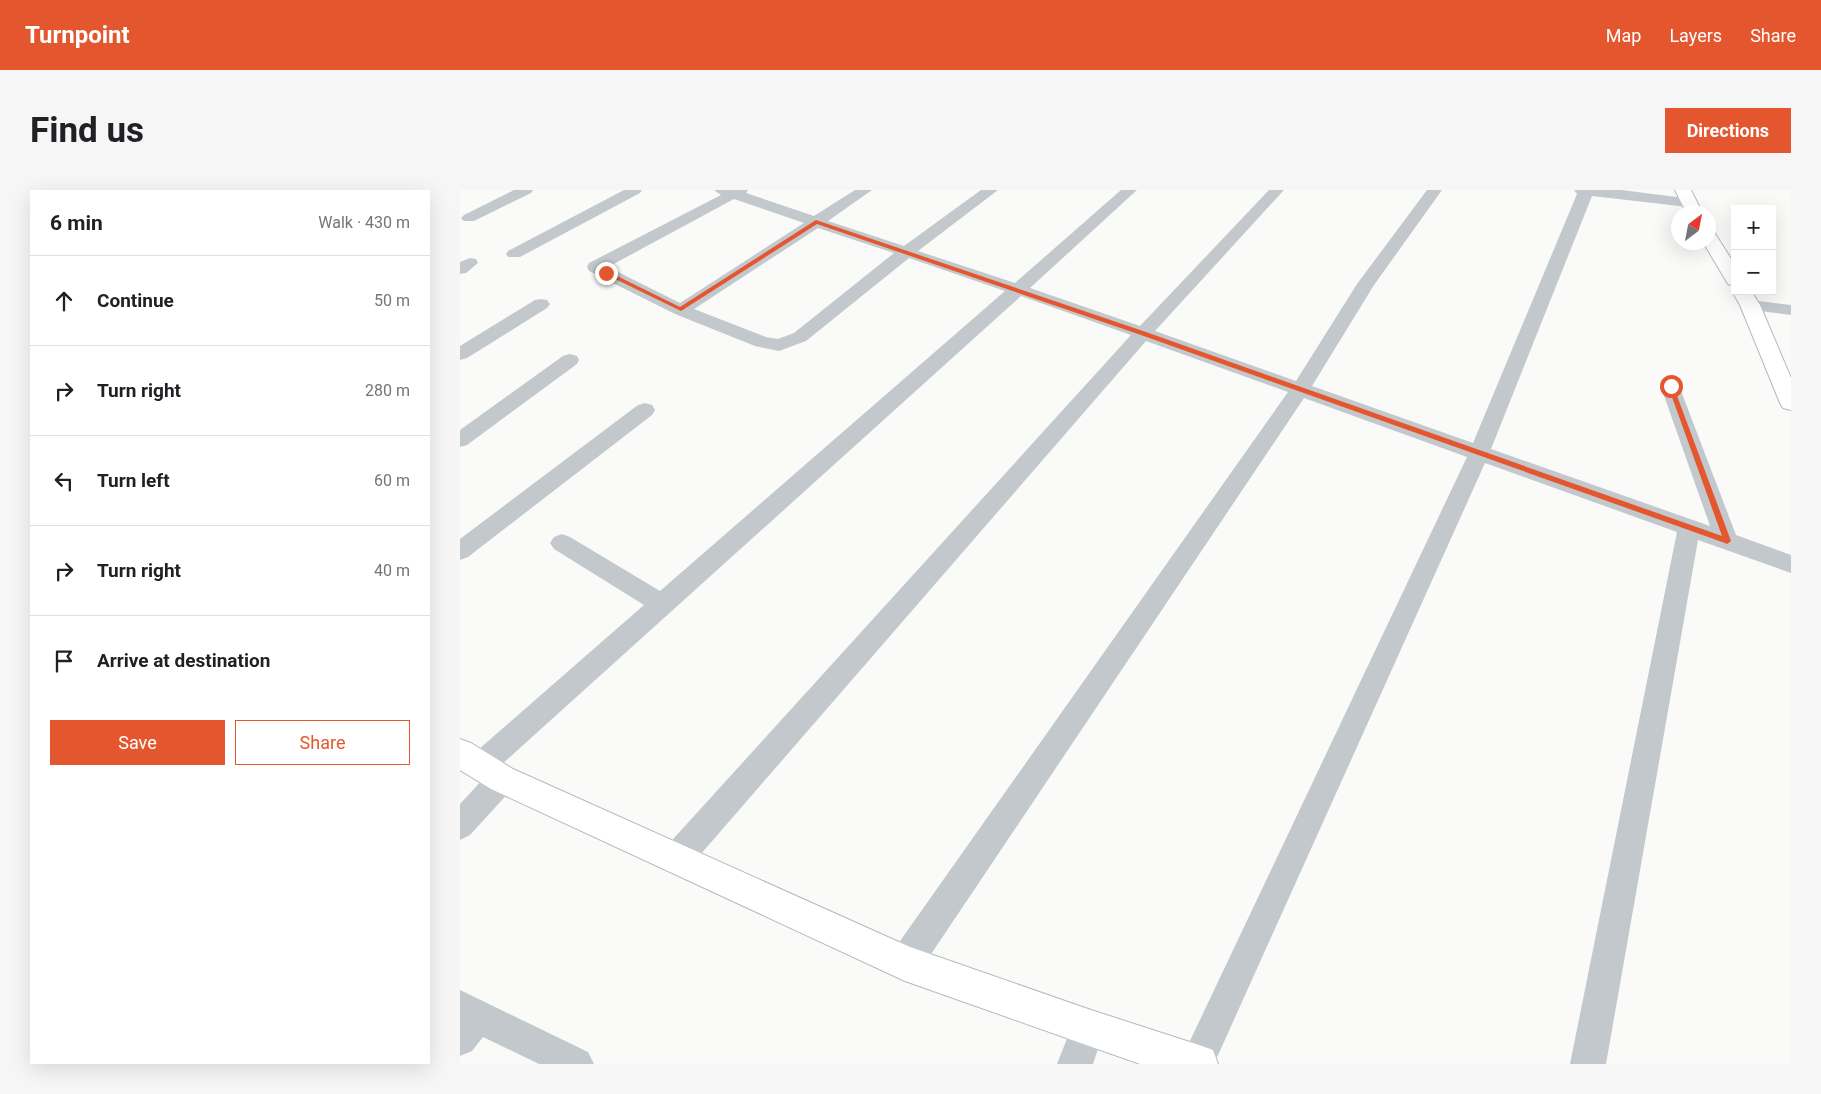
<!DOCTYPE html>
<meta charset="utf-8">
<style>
:root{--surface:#fff;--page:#f6f6f6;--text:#202124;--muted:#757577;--line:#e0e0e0;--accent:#e4572e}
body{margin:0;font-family:Roboto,sans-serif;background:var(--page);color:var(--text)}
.controls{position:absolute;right:15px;top:15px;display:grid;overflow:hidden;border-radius:0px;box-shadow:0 5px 20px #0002}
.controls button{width:45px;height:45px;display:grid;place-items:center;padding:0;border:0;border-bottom:1px solid var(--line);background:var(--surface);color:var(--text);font:25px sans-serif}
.compass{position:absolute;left:1211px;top:15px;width:45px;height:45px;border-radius:50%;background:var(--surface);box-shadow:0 5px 20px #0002;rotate:32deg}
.stop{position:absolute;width:15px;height:15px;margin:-11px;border:4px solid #e4572e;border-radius:50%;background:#fff}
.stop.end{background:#e4572e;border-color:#fff;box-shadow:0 1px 5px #0008}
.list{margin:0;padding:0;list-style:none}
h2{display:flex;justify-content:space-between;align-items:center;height:65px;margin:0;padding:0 20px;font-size:21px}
h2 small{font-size:16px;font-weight:400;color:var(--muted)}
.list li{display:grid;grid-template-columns:32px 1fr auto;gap:15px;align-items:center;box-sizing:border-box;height:90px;padding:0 20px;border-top:1px solid var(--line)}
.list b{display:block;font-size:19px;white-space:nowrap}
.list em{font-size:16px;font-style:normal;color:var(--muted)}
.actions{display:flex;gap:10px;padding:15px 20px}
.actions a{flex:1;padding:11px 0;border:1px solid var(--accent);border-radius:0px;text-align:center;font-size:18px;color:var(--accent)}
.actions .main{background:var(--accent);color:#fff}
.icon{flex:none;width:28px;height:28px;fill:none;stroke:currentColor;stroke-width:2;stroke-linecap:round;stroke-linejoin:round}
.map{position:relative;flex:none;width:1331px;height:874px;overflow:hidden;border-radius:0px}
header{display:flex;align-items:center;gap:30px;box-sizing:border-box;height:70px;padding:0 25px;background:var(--accent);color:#fff}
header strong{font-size:24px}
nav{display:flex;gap:28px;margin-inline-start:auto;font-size:18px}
.intro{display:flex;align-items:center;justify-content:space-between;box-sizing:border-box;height:120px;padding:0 30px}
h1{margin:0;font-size:35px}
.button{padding:12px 22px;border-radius:0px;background:var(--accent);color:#fff;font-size:18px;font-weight:700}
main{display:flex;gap:30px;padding:0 30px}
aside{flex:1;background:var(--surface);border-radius:0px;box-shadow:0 5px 20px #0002}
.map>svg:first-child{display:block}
</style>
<header>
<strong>Turnpoint</strong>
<nav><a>Map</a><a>Layers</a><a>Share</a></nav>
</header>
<div class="intro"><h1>Find us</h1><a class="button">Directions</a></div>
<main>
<aside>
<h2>6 min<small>Walk · 430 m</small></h2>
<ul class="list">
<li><svg class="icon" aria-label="ahead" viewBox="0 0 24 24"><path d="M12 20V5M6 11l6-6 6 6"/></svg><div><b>Continue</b></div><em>50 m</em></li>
<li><svg class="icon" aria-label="right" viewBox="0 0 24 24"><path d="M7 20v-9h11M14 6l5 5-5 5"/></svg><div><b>Turn right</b></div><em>280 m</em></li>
<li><svg class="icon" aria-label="left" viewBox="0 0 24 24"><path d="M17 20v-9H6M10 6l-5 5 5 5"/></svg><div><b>Turn left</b></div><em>60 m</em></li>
<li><svg class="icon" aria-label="right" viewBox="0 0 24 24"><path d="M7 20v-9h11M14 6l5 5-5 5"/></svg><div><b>Turn right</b></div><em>40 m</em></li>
<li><svg class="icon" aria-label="arrive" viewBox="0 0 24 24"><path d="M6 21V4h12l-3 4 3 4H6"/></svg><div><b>Arrive at destination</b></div></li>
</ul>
<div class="actions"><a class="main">Save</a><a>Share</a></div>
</aside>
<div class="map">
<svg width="1331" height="874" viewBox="0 0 1331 874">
<rect width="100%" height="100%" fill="#fafaf8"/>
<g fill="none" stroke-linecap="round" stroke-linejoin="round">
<defs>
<path id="secondary" d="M1215,0H1231L1242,22H1226Z
M1248,41L1254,42L1275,75V96L1268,94L1243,52H1248Z
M1274,97L1275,101H1291L1300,115L1331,188V220L1323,218L1320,213L1280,115L1272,101Z
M0,549L11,553L53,579L450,757L628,819L739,855L753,860L758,874H680L445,791L31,599L0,580Z"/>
</defs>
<use href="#secondary" stroke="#b3babf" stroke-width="2"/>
<path fill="#c3c8cc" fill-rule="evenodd" d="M54,0H73L71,3L14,31H4L1,28L4,25Z
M164,0H182L180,3L60,67H48L46,64L48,61Z
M254,0H288L286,3L354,26L395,0H412L368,31L444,56L521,0H538L458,61L555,93L661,0H677L570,98L680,136L809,0H824L695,141L836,191L897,94L967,0H982L914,95L852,196L1013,253L1117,4L1114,0H1161L1233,9L1236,12L1233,15L1228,17L1132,6L1031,259L1250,336L1201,197L1204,193L1211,191L1218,193L1276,345L1331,365V383L1238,350L1146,874H1110L1217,342L1025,273L754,874H719L1007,267L844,208L457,785L445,789L433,785L429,773L433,761L828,202L686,151L227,680L216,684L205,680L201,669L205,658L671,145L561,106L40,576L52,579L56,589L52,599L10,645L0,650V614L24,588L20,589L10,585L6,576L10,567L184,415L94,359L90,353L94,347L102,344L110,347L200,401L545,101L449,68L346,151L319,161L295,156L215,124L129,81L127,77L129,73L261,5ZM274,9L344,33L220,113L148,77ZM358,38L434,63L334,143L318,149L306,147L234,119Z
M10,68L16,69L18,73L6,83L0,84V72Z
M81,109L87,110L90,114L87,118L7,168L0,170V156L75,110Z
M1290,110L1331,115V125L1284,119L1281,115L1284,111Z
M110,164L117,166L119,170L117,174L7,255L0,257V240L103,166Z
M185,213L192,215L195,220L192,225L8,367L0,370V349L178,215Z
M0,800L128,862L134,874H79L23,847L12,861L0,866Z
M628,821L640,826L645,838L633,874H597L616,826Z"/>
<use href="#secondary" fill="#fff" fill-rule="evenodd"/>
</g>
<path fill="#e4572e" d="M356,30L686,142L1262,346L1208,196L1213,195L1271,351L1267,354L1265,353L681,145L357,34L221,121L143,83L147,81L220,117Z"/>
</svg>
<div class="controls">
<button>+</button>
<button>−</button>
</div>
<svg class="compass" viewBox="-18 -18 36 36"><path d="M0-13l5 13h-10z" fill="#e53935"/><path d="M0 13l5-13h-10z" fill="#757577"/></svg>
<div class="stop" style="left:1211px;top:196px"></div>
<div class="stop end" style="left:146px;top:83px"></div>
</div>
</main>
